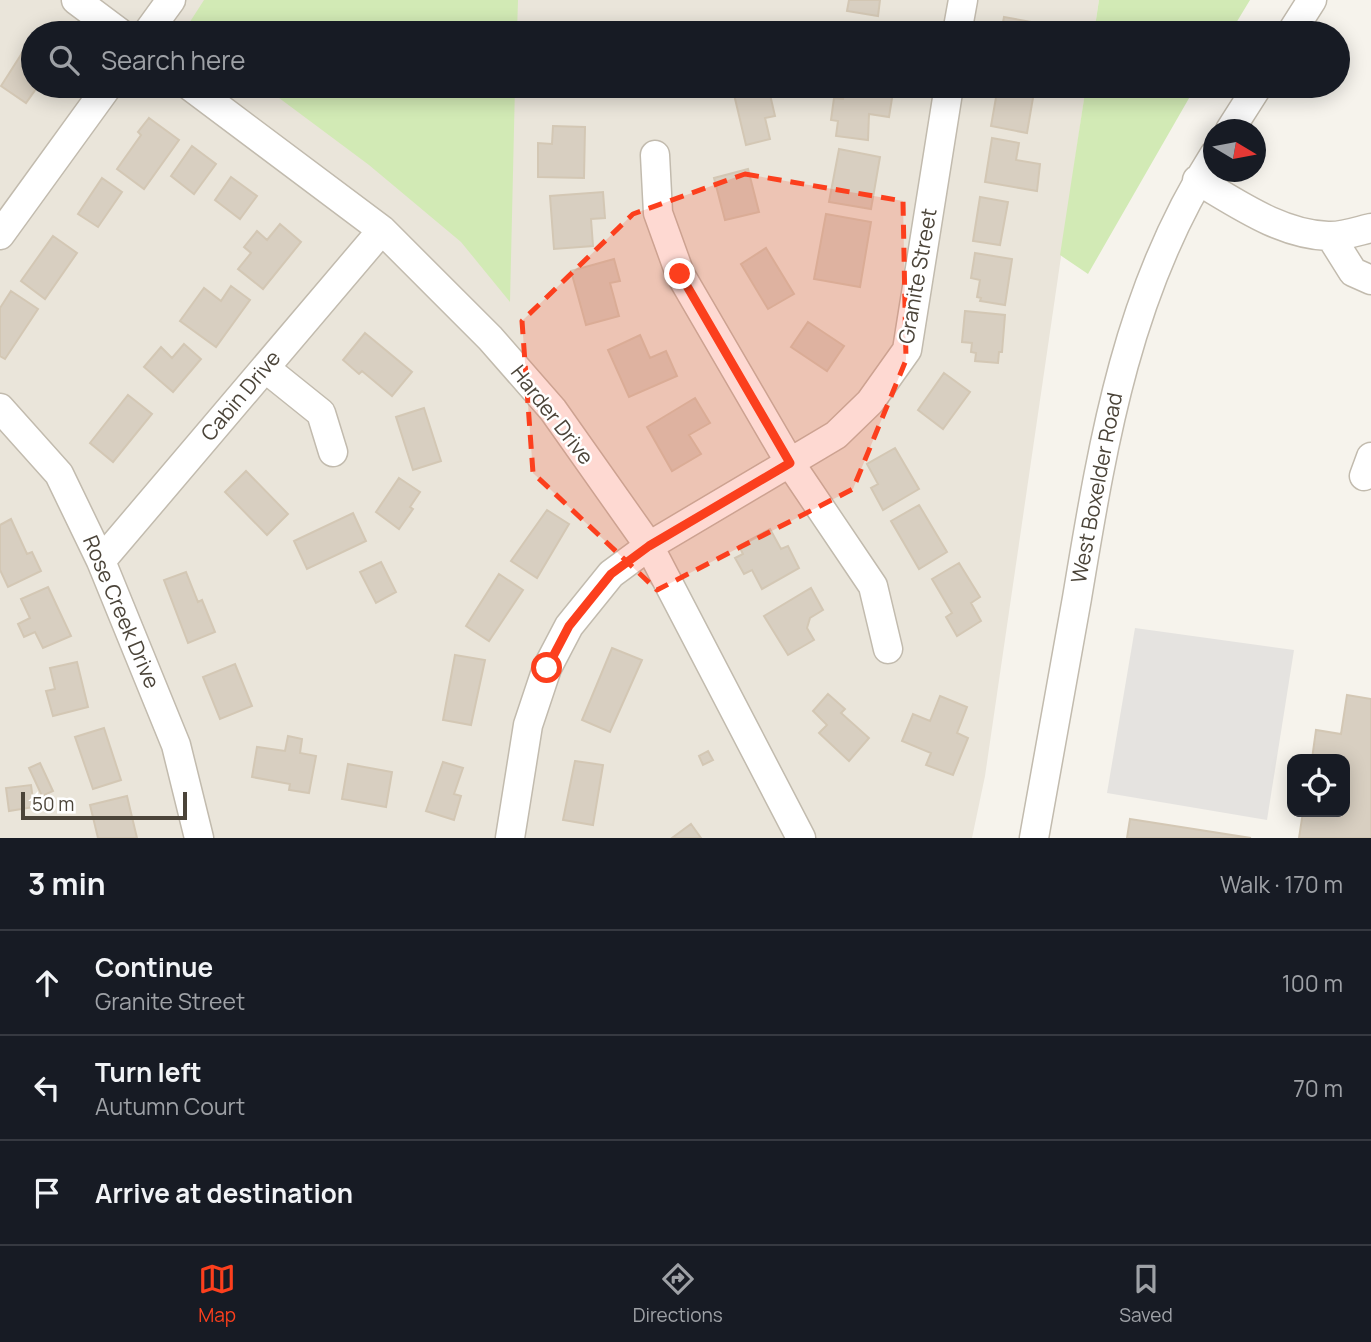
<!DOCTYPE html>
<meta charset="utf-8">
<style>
:root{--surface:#171b24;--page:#20242c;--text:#f1f3f6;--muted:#9ea1a6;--line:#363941;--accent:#fc3f1d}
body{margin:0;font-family:Manrope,sans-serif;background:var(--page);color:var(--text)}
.controls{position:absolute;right:21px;bottom:21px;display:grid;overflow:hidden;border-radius:14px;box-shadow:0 4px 18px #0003}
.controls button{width:63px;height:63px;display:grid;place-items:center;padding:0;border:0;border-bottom:2px solid var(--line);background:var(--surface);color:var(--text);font:35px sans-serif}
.compass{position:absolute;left:1203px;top:119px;width:63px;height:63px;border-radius:50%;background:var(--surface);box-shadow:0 4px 18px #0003;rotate:100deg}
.scale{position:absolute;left:21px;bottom:18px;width:166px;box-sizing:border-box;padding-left:7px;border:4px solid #4b4439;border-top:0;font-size:19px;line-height:24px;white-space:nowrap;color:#4b4439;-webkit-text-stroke:5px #fff;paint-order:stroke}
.stop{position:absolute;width:21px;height:21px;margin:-16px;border:5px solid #fc3f1d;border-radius:50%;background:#fff}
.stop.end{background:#fc3f1d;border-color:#fff;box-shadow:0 2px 7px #0008}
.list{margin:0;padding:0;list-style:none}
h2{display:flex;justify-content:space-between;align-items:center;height:91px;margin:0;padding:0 28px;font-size:30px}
h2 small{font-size:23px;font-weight:400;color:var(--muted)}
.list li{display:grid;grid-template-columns:46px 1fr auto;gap:21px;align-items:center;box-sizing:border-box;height:105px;padding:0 28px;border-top:2px solid var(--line)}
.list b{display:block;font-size:26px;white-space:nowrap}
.list p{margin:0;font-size:23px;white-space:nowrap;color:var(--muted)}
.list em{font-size:23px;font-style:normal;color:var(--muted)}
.icon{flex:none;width:38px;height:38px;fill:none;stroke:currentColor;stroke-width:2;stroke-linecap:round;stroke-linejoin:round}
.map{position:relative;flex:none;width:1371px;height:838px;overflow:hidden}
.search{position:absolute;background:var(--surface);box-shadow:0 4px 18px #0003;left:21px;right:21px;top:21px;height:77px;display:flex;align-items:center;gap:18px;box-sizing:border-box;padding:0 24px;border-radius:38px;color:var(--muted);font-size:26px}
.sheet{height:406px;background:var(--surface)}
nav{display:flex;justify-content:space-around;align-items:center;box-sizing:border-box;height:98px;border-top:2px solid var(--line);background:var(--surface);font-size:19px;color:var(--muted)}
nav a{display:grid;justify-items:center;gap:4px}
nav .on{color:var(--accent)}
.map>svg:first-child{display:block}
</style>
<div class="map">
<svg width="1371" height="838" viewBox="0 0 1371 838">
<rect width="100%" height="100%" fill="#f6f3ec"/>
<path fill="#eae5da" d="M0,0H1099L1094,33H33V86H1086L985,776L972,838H0Z"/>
<path fill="#d2eab5" d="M204,0H518L517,33H193L186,28Z
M1099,0H1250L1230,33H1094Z
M263,86H515L510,302L461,242L369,165Z
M1086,86H1196L1088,274L1060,255Z"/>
<path fill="#e5e3e0" d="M1135,628L1294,650L1267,820L1107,793Z"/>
<path fill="#d8cfc1" stroke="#d3c7b4" stroke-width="2" d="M849,0H880L878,16L847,11Z
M1004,17L1048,25L1047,33H1001Z
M707,23L726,33H701Z
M652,25L675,28V33H633L634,27L651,29Z
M860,27L897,33H858Z
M33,36V86H38L26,103L1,86Z
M604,86H621L607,91Z
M732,86H768L775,116L765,118L770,139L746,145Z
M998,86H1035L1027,133L991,126Z
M845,88L867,92V88L893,92L889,117L869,114L868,140L836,136L838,121L831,120L834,98L843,99Z
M149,118L179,140L144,189L117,169L141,135L138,132Z
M553,126L585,127L584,178L538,177V143L552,144Z
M992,138L1019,143L1016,160L1040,164L1037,191L985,182Z
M192,146L216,164L194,194L171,176Z
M839,149L880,157L871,209L829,202Z
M748,169L759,212L725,220L714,178Z
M231,177L257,196L240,219L215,200Z
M102,178L122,192L98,227L78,214Z
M603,192L605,218L591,219L593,246L554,249L550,196Z
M980,197L1008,202L1000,245L973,241Z
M826,214L871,222L860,287L814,279Z
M280,224L301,242L263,289L238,269L251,253L244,247L257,231L267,240Z
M53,236L77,253L45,299L21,281Z
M766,248L794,294L768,309L741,264Z
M975,253L1012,259L1005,305L980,301L981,298L977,297L980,280L971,278Z
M614,259L620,281L610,283L619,316L586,325L571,271Z
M231,286L250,300L216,347L180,321L204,288L221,301Z
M11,291L38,309L5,359L0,356V308Z
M965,311L1005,315L1002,352H999L998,363L975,361L976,353L971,352L972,343L962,342Z
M808,322L844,346L827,371L791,347Z
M365,333L412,372L392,396L362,371L359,374L343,360Z
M640,335L650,358L666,351L677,376L629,397L608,350Z
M184,344L201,359L173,392L144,367L161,347L172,358Z
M944,373L970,392L943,429L918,410Z
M128,395L152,414L113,462L90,443Z
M695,398L710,423L689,435L701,454L672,471L647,427Z
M424,408L441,461L413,470L396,417Z
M895,448L919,489L883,510L871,488L878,484L867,464Z
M246,471L288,514L267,535L225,492Z
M399,478L420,492L410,507L413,509L399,529L376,512Z
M919,505L947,552L919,569L891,521Z
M547,510L569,524L537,578L511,561Z
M353,513L366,541L307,569L294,541Z
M11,519L27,554L32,552L41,571L8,587L0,570V525Z
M770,529L781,549L788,546L799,568L762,589L752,570L744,574L735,558L743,554L739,546Z
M381,562L396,592L376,603L360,572Z
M959,563L980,597L971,603L981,621L957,636L946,617L952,613L932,579Z
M186,572L198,602L202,600L215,632L188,643L164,580Z
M499,574L523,590L489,641L466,626Z
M48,587L71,636L43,648L35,632L24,637L18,624L30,618L21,599Z
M811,588L823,610L810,618L807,628L814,640L788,655L764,616Z
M612,648L642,660L610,732L582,720Z
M455,655L485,660L471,725L443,720Z
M77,662L88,707L53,716L46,691L55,689L50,668Z
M235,664L252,706L220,719L203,677Z
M828,694L845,709L841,713L869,738L849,761L819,733L827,725L813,711Z
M1347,695L1371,699V838H1299L1303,812H1345V759H1312L1316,730L1341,734Z
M940,696L967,707L957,733L968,738L953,775L926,765L931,753L902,741L913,714L930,721Z
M104,728L121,780L93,789L75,737Z
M288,736L302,739L300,753L316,756L309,793L289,790L290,784L252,777L257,747L285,751Z
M708,751L713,760L703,765L699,756Z
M575,761L603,765L593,825L563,820Z
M443,762L463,768L454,794L461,796L454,820L426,811Z
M40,763L53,791L42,796L29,768Z
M348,764L392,772L386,807L342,799Z
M31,785L34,807L9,811L6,788Z
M127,796L137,838H98L90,805Z
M1130,819L1251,838H1127Z
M691,824L701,838H672Z"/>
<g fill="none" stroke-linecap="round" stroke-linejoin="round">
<defs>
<path id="minor" d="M76,0L120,33
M147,33L171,0
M957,33L963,0
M1291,33L1312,0
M190,86L382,230L490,338L553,410L649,546L801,838
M1230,130L1258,86
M655,155L658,213L680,274L790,463L873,586L888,649
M1197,180C1238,204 1280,234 1328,236C1341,237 1358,231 1371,228
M0,235L108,86
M1331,237L1353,272L1371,280
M265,368L321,413L333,452
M0,408L59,474L101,561L176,745L199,838
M1364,476L1371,457
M101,561L382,230
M510,838L528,725L547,668L569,626L611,574L649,546L836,435L870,402L907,350L949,86
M1034,838C1048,758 1063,678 1077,598C1103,442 1127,291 1214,155"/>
</defs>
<use href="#minor" stroke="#c2bbae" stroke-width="31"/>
<use href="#minor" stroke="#fff" stroke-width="28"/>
</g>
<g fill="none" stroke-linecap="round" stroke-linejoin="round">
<path stroke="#fc3f1d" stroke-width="9" d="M547,668L569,626L611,574L649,546L790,463L680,274"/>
</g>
<path fill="#fc3f1d" fill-opacity="0.2" stroke="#fc3f1d" stroke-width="5" stroke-dasharray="14 9" stroke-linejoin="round" d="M745,174L903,201L906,360L853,489L657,590L533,473L522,321L633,214Z"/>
<g text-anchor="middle" stroke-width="5" stroke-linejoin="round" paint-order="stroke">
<g font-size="21" fill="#4b4439" stroke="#fff">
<text transform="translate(918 276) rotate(-80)" y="7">Granite Street</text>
<text transform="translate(241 396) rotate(-50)" y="7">Cabin Drive</text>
<text transform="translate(552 415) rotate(52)" y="7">Harder Drive</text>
<text transform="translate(1097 488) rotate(-79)" y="7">West Boxelder Road</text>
<text transform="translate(121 612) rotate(67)" y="7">Rose Creek Drive</text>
</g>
</g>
</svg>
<div class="controls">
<button><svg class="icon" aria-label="locate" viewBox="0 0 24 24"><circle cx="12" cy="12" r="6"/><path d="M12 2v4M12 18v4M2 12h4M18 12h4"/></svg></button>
</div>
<svg class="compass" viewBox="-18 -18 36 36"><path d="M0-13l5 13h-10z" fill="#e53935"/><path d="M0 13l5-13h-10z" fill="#9ea1a6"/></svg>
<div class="scale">50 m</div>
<div class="stop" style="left:547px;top:668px"></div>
<div class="stop end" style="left:680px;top:274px"></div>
<div class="search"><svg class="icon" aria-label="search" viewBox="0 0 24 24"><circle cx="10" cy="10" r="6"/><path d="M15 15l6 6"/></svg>Search here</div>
</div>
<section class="sheet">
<h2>3 min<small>Walk · 170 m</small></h2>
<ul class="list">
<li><svg class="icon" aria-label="ahead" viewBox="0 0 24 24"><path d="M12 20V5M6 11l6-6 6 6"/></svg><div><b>Continue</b><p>Granite Street</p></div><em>100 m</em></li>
<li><svg class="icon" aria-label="left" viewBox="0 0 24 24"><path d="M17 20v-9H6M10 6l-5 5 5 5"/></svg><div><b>Turn left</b><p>Autumn Court</p></div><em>70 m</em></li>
<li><svg class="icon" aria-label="arrive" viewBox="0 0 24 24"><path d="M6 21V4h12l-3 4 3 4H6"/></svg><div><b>Arrive at destination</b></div></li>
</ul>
</section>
<nav>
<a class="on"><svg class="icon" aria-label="map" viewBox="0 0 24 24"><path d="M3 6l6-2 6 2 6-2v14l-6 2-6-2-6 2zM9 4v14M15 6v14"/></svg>Map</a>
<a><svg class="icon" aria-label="directions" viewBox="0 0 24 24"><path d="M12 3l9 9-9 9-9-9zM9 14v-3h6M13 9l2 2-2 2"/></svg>Directions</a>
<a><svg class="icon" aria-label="saved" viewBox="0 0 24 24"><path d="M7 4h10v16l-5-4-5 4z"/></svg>Saved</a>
</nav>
